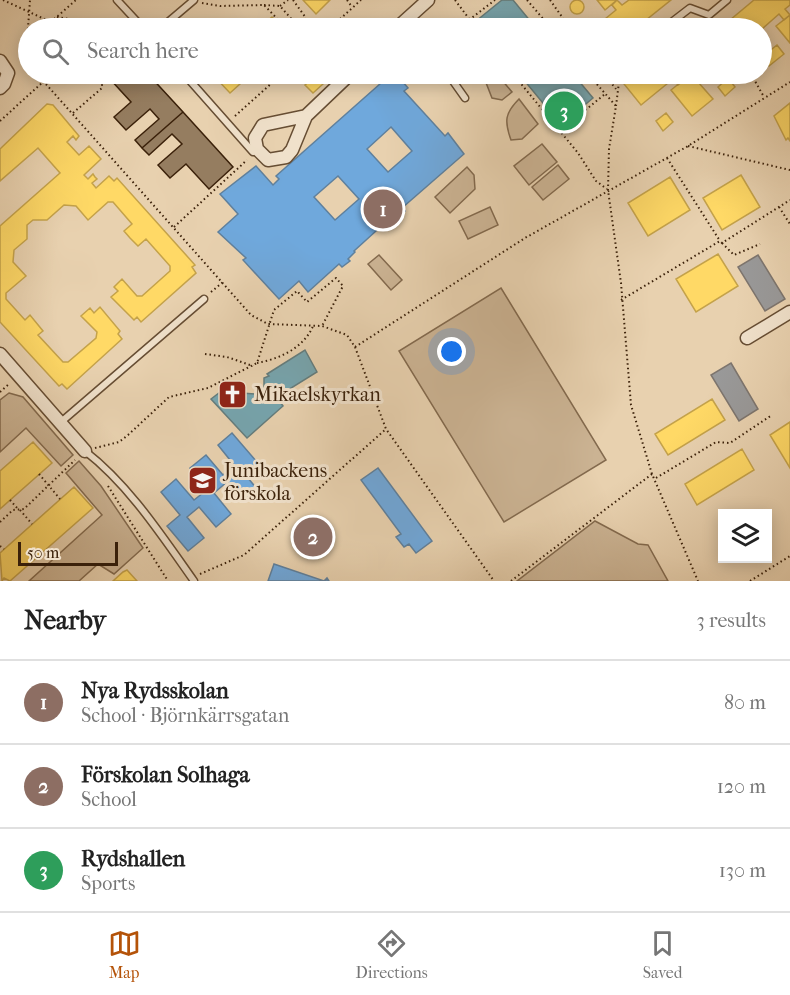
<!DOCTYPE html>
<meta charset="utf-8">
<style>
:root{--surface:#fff;--page:#f2f2f2;--text:#222;--muted:#767676;--line:#e0e0e0;--accent:#b45309}
body{margin:0;font-family:"IM FELL French Canon",serif;background:var(--page);color:var(--text)}
.controls{position:absolute;right:18px;bottom:18px;display:grid;overflow:hidden;border-radius:0px;box-shadow:0 3px 15px #0003}
.controls button{width:54px;height:54px;display:grid;place-items:center;padding:0;border:0;border-bottom:2px solid var(--line);background:var(--surface);color:var(--text);font:30px sans-serif}
.scale{position:absolute;left:18px;bottom:15px;width:100px;box-sizing:border-box;padding-left:6px;border:3px solid #3b210a;border-top:0;font-size:16px;line-height:21px;white-space:nowrap;color:#3b210a;-webkit-text-stroke:4px #f0e1cb;paint-order:stroke}
.you{position:absolute;left:452px;top:352px;width:21px;height:21px;margin:-15px;border:4px solid #fff;border-radius:50%;background:#1a73e8;box-shadow:0 0 0 9px #1a73e833}
.badge{display:grid;place-items:center;width:39px;height:39px;border-radius:50%;background:var(--accent);color:#fff;font-size:20px;font-weight:700}
.pin{position:absolute;translate:-50% -50%;border:3px solid #fff;box-shadow:0 2px 6px #0006}
.list{margin:0;padding:0;list-style:none}
h2{display:flex;justify-content:space-between;align-items:center;height:78px;margin:0;padding:0 24px;font-size:26px}
h2 small{font-size:20px;font-weight:400;color:var(--muted)}
.list li{display:grid;grid-template-columns:39px 1fr auto;gap:18px;align-items:center;box-sizing:border-box;height:84px;padding:0 24px;border-top:2px solid var(--line)}
.list b{display:block;font-size:22px;white-space:nowrap}
.list p{margin:0;font-size:20px;white-space:nowrap;color:var(--muted)}
.list em{font-size:20px;font-style:normal;color:var(--muted)}
.icon{flex:none;width:33px;height:33px;fill:none;stroke:currentColor;stroke-width:2;stroke-linecap:round;stroke-linejoin:round}
.map{position:relative;flex:none;width:790px;height:581px;overflow:hidden}
.search{position:absolute;background:var(--surface);box-shadow:0 3px 15px #0003;left:18px;right:18px;top:18px;height:66px;display:flex;align-items:center;gap:15px;box-sizing:border-box;padding:0 21px;border-radius:33px;color:var(--muted);font-size:22px}
.sheet{height:330px;background:var(--surface)}
nav{display:flex;justify-content:space-around;align-items:center;box-sizing:border-box;height:84px;border-top:2px solid var(--line);background:var(--surface);font-size:16px;color:var(--muted)}
nav a{display:grid;justify-items:center;gap:3px}
nav .on{color:var(--accent)}
.map>svg:first-child{display:block}
</style>
<div class="map">
<svg width="790" height="581" viewBox="0 0 790 581">
<rect width="100%" height="100%" fill="#e8d1af"/>
<filter id="stains"><feTurbulence type="fractalNoise" baseFrequency=".00333" numOctaves="4"/><feColorMatrix values="0 0 0 0 .2 0 0 0 0 .09 0 0 0 0 .02 0 0 0 .5 -.17"/></filter>
<radialGradient id="worn" r=".72"><stop offset=".6" stop-color="#630" stop-opacity="0"/><stop offset="1" stop-color="#630" stop-opacity=".3"/></radialGradient>
<path fill="#cbb393" stroke="#836a4e" stroke-width="1.5" d="M483,75L501,79L512,92L502,100L492,98Z
M519,99L538,124L522,139L511,140C504,121 505,113 519,99Z
M542,144L557,162L529,185L514,166Z
M558,165L569,179L543,200L532,187Z
M467,167L474,175L475,189L450,213L435,197Z
M490,207L498,225L468,239L459,221Z
M379,255L402,280L391,290L368,264Z
M501,288L606,460L504,522L399,351Z
M9,393L23,397L73,455L61,466L26,428L0,452V400Z
M79,461L101,486L143,548L114,574L98,564L79,581H29L102,515L66,473Z
M595,521L638,544L648,545L668,581H517Z"/>
<path fill="#ffd966" stroke="#c4a24a" stroke-width="1.5" d="M303,0H330L316,14Z
M597,0H617L605,10Z
M617,0L622,5L629,0H671L636,28H594L616,10L612,5Z
M754,0H790V5L785,9L790,15L784,20L779,14L762,29L738,28L730,20Z
M570 7a7 7 0 1 1 14 0a7 7 0 1 1-14 0Z
M790,15V43L776,26Z
M272,17L283,28H259Z
M777,45L784,54L769,66L762,57Z
M212,74H251L230,93Z
M318,74L333,75L313,93L305,85Z
M637,74H679L684,80L678,85L673,79L641,105L624,84Z
M691,74L713,99L692,116L671,90Z
M728,78L735,87L725,96L718,87Z
M790,103V141L788,138L786,140L774,116Z
M47,104L53,105L79,136L76,140L73,136L67,142L79,155L89,146L101,159L84,175L88,179L93,174L95,177L97,179L92,183L96,188L109,176L114,181L117,178L195,265L192,267L196,273L141,322L137,317L134,320L111,297L118,291L114,287L122,279L137,296H142L170,271V266L146,239L138,246L130,238L124,231L132,224L113,202H108L88,220L76,206L64,205L47,220H33L27,225V239L14,250L13,262L26,276L6,293V299L25,320L30,315L43,331L38,335L63,362H68L96,338L97,332L81,316L90,308L94,313L100,307L120,331L118,334L122,339L67,389L62,384L59,386L0,322V226L60,173L38,148L0,181V149Z
M666,113L673,122L663,131L656,121Z
M741,175L760,207L722,230L703,198Z
M670,177L690,210L648,236L628,203Z
M718,254L738,286L696,312L676,279Z
M712,399L725,420L668,455L655,434Z
M790,422V468L770,435Z
M33,442L52,463L0,509V471Z
M742,449L754,470L697,505L685,484Z
M74,487L93,508L10,581L4,578L2,581L0,553Z
M127,570L137,581H113L123,572Z"/>
<path fill="#6fa8dc" stroke="#5f809d" stroke-width="1.5" fill-rule="evenodd" d="M387,74H392L400,82L402,81L408,88L404,91L445,136L448,133L464,154L402,208L405,211L398,218L396,216L389,223L387,221L354,251L355,252L348,259L350,261L342,267L339,264L308,292L299,281L279,299L243,260L246,258L218,232L238,214L220,194L256,166L273,185L279,179L276,176L381,83L379,81ZM391,127L412,151L388,172L367,149ZM338,176L359,199L335,220L314,197Z
M232,433L263,469L256,475L249,467L243,472L257,489L243,501L227,482L214,493L231,514L216,527L199,507L187,517L204,538L188,551L167,526L180,515L161,492L176,479L194,500L208,489L190,468L206,455L223,475L234,465L218,445Z
M378,468L432,541L416,553L409,544L404,547L396,537L401,534L361,480Z
M274,564L324,581L327,578L329,581H268Z"/>
<path fill="#76a5af" stroke="#647d7e" stroke-width="1.5" d="M502,0H513L536,28H482L476,21Z
M519,74H573L593,98L561,125Z
M305,350L317,372L280,395L276,388L272,391L283,406L247,438L211,399L219,393L237,388L241,393L255,394L264,388V378L269,376L267,374Z"/>
<path fill="#999" stroke="#7d756e" stroke-width="1.5" d="M758,255L785,299L765,311L738,267Z
M731,363L758,409L739,421L711,375Z"/>
<path fill="#957d60" stroke="#3b210a" stroke-width="1.5" d="M113,74H148L183,112L142,148L135,140L159,119L150,109L126,130L114,117L131,102L109,78Z
M183,112L233,167L209,189L186,164L170,178L158,165L182,144L172,134L149,155L142,148Z"/>
<g fill="none" stroke-linecap="round" stroke-linejoin="round">
<defs>
<path id="service" d="M117,0L143,28
M409,18L418,28
M161,28L194,0
M664,28L690,8L709,15L727,0
M184,74L253,152L255,151
M448,74L465,98
M61,422L204,299
M85,451C129,485 162,536 194,581"/>
<path id="minor" d="M397,28L428,0
M0,61L8,73L4,84L0,88
M306,116L263,125L255,138L257,149L268,160L286,157L292,150L306,116L350,74
M747,338L790,312
M0,354L85,451"/>
</defs>
<use href="#service" stroke="#664d33" stroke-width="9"/>
<use href="#minor" stroke="#664d33" stroke-width="15"/>
<path stroke="#3b210a" stroke-width="2" stroke-dasharray="1.5 3" stroke-linecap="butt" d="M3,0L51,22
M293,0L306,18L302,24L295,23L296,28
M347,0L352,7
M455,0L476,28
M527,0L551,28
M550,0L570,28
M202,3L220,6L264,5L286,28
M264,5L280,6L295,23
M280,6L288,0
M57,17L126,28
M469,20L495,0
M304,22L310,28
M714,22L719,28
M44,28L76,0
M330,28L361,0
M28,60L26,56L30,0
M37,74L251,315L268,324L322,326L347,335L355,347L386,429L494,581
M513,74L578,153L596,181L607,189
M588,74L616,106L609,149L608,190L621,283L631,405L652,474L698,581
M604,74L616,89
M751,74L764,97
M616,106L620,74
M73,113L102,88V76L105,74
M235,116L282,74
M0,121L44,81
M561,130L605,94
M688,146L790,170
M667,158L720,241
M779,207L790,224
M174,227L247,160
M722,243L734,255L760,244
M211,292L223,282
M621,300L720,241L722,243L790,200
M355,347L525,238L688,146L790,82
M205,354L227,357L253,366
M257,363C279,359 304,348 313,326
M0,392L9,384
M95,448L119,442L128,435L169,397L208,388L257,363L274,310L297,291L307,302L336,278L343,286L322,326
M39,474L60,499
M656,478L716,442L730,443L772,415
M108,486L168,581
M10,500L18,509
M20,510L32,524
M0,522L13,510L24,509L75,460
M0,546L4,549
M200,574L244,555L386,429
M511,581L652,474
M750,581L790,556"/>
<use href="#service" stroke="#f0e1cb" stroke-width="6"/>
<use href="#minor" stroke="#f0e1cb" stroke-width="12"/>
</g>
<defs>
<symbol id="church-square" viewBox="-11 -11 22 22"><rect x="-9" y="-9" width="18" height="18" rx="4" fill="#8f2418" stroke="#f0e1cb"/><path d="M-1.2-6h2.4v3.5h3.3v2.4h-3.3V6h-2.4V-.1h-3.3v-2.4h3.3Z" fill="#fff"/></symbol>
<symbol id="school-square" viewBox="-11 -11 22 22"><rect x="-9" y="-9" width="18" height="18" rx="4" fill="#8f2418" stroke="#f0e1cb"/><path d="M0-5L7-2L0 1L-7-2ZM-4 1L0 2.5L4 1V4Q0 6-4 4Z" fill="#fff"/></symbol>
</defs>
<g fill-rule="evenodd">
<use href="#church-square" x="216" y="378" width="33" height="33"/>
<use href="#school-square" x="186" y="464" width="33" height="33"/>
</g>
<g text-anchor="middle" stroke-width="6" stroke-linejoin="round" paint-order="stroke">
<g font-size="20" fill="#3b210a" stroke="#f0e1cb" text-anchor="start">
<text x="254" y="401">Mikaelskyrkan</text>
<text x="224" y="477">Junibackens<tspan x="224" dy="23">förskola</tspan></text>
</g>
</g>
<rect width="100%" height="100%" filter="url(#stains)"/>
<rect width="100%" height="100%" fill="url(#worn)"/>
</svg>
<div class="controls">
<button><svg class="icon" aria-label="layers" viewBox="0 0 24 24"><path d="M12 4l9 5-9 5-9-5zM3 14l9 5 9-5"/></svg></button>
</div>
<div class="scale">50 m</div>
<div class="you"></div>
<div class="pin badge" style="left:383px;top:209px;background:#8d6e63">1</div>
<div class="pin badge" style="left:313px;top:537px;background:#8d6e63">2</div>
<div class="pin badge" style="left:564px;top:111px;background:#2e9e5b">3</div>
<div class="search"><svg class="icon" aria-label="search" viewBox="0 0 24 24"><circle cx="10" cy="10" r="6"/><path d="M15 15l6 6"/></svg>Search here</div>
</div>
<section class="sheet">
<h2>Nearby<small>3 results</small></h2>
<ul class="list">
<li><span class="badge" style="background:#8d6e63">1</span><div><b>Nya Rydsskolan</b><p>School · Björnkärrsgatan</p></div><em>80 m</em></li>
<li><span class="badge" style="background:#8d6e63">2</span><div><b>Förskolan Solhaga</b><p>School</p></div><em>120 m</em></li>
<li><span class="badge" style="background:#2e9e5b">3</span><div><b>Rydshallen</b><p>Sports</p></div><em>130 m</em></li>
</ul>
</section>
<nav>
<a class="on"><svg class="icon" aria-label="map" viewBox="0 0 24 24"><path d="M3 6l6-2 6 2 6-2v14l-6 2-6-2-6 2zM9 4v14M15 6v14"/></svg>Map</a>
<a><svg class="icon" aria-label="directions" viewBox="0 0 24 24"><path d="M12 3l9 9-9 9-9-9zM9 14v-3h6M13 9l2 2-2 2"/></svg>Directions</a>
<a><svg class="icon" aria-label="saved" viewBox="0 0 24 24"><path d="M7 4h10v16l-5-4-5 4z"/></svg>Saved</a>
</nav>
